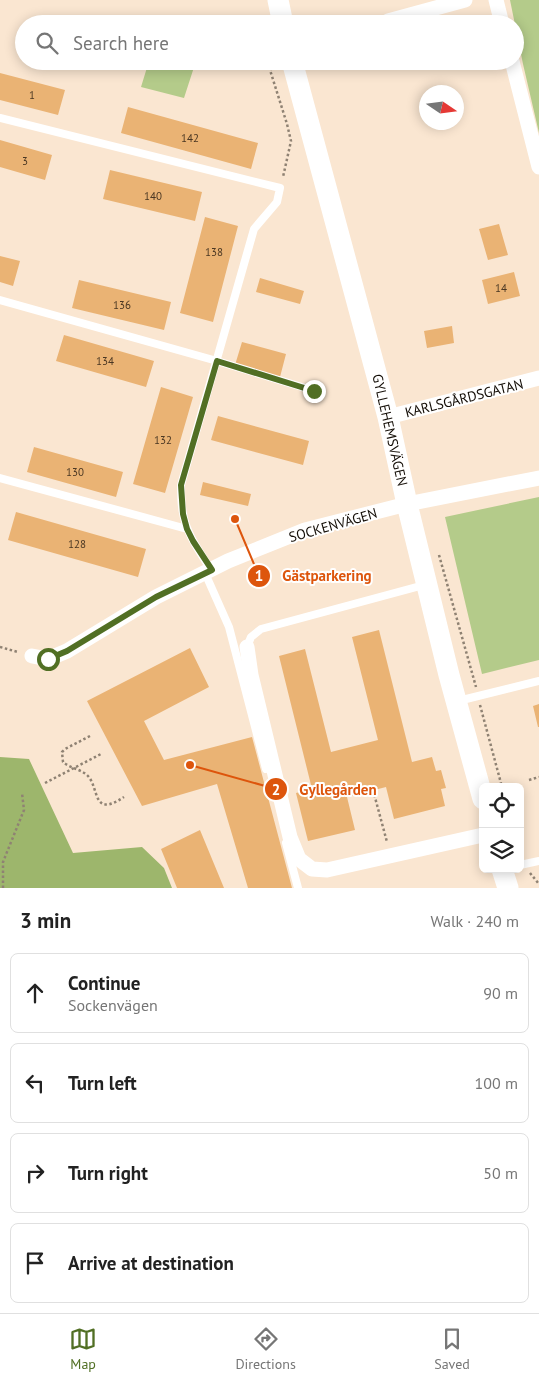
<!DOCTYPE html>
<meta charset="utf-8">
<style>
:root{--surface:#fff;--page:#f2f2f2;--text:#222;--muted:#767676;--line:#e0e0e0;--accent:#516f24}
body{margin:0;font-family:"PT Sans",sans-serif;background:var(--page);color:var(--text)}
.controls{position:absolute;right:15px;bottom:15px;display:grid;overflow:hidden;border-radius:8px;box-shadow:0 2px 12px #0003}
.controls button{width:45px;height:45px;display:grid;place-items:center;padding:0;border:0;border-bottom:1px solid var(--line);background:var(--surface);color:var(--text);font:25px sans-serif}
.compass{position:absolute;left:419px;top:85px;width:45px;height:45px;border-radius:50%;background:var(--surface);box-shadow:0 2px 12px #0003;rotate:103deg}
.stop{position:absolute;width:15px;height:15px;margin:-11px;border:4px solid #516f24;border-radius:50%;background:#fff}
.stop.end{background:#516f24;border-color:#fff;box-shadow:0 1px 5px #0008}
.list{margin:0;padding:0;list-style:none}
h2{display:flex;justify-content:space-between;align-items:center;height:65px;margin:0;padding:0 20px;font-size:21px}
h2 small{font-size:16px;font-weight:400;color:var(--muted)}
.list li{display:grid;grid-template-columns:32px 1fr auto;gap:15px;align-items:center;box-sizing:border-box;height:80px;margin:0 10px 10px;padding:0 10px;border:1px solid var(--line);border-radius:8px}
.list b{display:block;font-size:19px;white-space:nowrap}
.list p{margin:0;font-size:16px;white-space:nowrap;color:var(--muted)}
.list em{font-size:16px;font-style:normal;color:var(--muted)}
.icon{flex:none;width:28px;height:28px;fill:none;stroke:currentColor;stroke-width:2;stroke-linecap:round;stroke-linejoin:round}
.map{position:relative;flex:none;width:539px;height:888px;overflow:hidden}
.search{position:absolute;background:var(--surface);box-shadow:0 2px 12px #0003;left:15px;right:15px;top:15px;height:55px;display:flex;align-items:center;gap:12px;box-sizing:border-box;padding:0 18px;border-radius:28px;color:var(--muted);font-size:19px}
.sheet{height:425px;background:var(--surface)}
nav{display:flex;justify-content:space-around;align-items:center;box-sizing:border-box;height:70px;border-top:1px solid var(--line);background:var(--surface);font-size:14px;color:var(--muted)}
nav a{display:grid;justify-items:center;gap:2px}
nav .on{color:var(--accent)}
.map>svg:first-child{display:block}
</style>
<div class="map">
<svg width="539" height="888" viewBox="0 0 539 888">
<rect width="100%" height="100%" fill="#fae6d1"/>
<path fill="#b4cb8a" d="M510,0H539V133L523,64Z
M149,61H196L184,98L141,87Z
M539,497V660L482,674L445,517Z"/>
<path fill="#9db66c" d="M0,757L29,759L73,853L142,847L164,868L172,888H0Z"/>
<path fill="#eab374" d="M0,73L65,90L58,115L0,100Z
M128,107L258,143L251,169L121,133Z
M0,140L52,155L45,180L0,167Z
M110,170L202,192L195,221L103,199Z
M205,217L238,226L213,322L180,313Z
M499,224L508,255L488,260L479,229Z
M0,256L20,261L13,286L0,282Z
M514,272L520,296L488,304L482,280Z
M260,278L304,291L300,304L256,292Z
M79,280L171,302L164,330L72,308Z
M452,326L454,343L427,348L424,331Z
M64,335L154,361L146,387L56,361Z
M242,342L286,354L280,377L235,365Z
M161,387L193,397L165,493L133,484Z
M218,416L309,441L303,465L211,440Z
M34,447L123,472L116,497L27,472Z
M203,482L251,494L248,506L200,495Z
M16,512L146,549L138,577L8,540Z
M379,630L412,762L432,757L436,771L441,770L446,788L441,789L445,806L394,819L386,787L347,797L355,830L308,841L296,793L312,789L279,656L305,649L331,752L378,740L352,637Z
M190,648L209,687L144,721L164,760L252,737L292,888H248L217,784L142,806L87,701Z
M539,704V727H538L533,706Z
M200,830L224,888H177L161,849Z"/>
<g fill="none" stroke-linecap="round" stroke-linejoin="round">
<path stroke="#8f8273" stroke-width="2.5" stroke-dasharray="2.5 2.5" stroke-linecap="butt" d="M275,64L270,70L287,124L291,141L283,177
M439,555L476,687
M0,647L18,652
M480,705L502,787
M90,736L65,749L62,752L63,762C70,768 80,769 87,775C100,787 91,819 124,797
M529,780L539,777
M45,783L101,754
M373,790L387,842
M530,873L539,884
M3,888V862L24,810L22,793"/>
<path stroke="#fff" stroke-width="8" d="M0,118L280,188L277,202L254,229L181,485C181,494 181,504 183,513C186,534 201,553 211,570
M0,300L217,361L315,391
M0,478L187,529
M205,573L229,627L266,769
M247,647L251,637L261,629L424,585
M458,701L539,681
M286,843L298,888
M520,865L539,861"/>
<path stroke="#fff" stroke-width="15" d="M496,0L502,24
M388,21L465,0
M512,61L539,167
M388,417L539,378
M247,647L251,675L290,837L299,859L312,869L327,870L483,835
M32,656L48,659L67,651L156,597L228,561L305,530L407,504L539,478"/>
<path stroke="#fff" stroke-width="21" d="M278,0L283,24
M292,61L388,417L407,504L449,675L483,799
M502,869L508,888"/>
</g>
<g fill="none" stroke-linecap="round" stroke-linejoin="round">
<path stroke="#516f24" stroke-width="6" d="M48,659L67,651L156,597L212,570L193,541L187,529L183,514L181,485L217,361L314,391"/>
</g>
<g text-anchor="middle" stroke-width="4" stroke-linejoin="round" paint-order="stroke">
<g font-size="11" fill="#493622">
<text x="32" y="99">1</text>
<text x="190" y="142">142</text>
<text x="25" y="165">3</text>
<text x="153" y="200">140</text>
<text x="214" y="256">138</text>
<text x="501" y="292">14</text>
<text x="122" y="309">136</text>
<text x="105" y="365">134</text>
<text x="163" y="444">132</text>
<text x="75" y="476">130</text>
<text x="77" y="548">128</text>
</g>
<g font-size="14" fill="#130d06" stroke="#fff">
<text transform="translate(464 398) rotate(-14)" y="5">KARLSGÅRDSGATAN</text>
<text transform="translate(390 430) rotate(77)" y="5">GYLLEHEMSVÄGEN</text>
<text transform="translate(333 525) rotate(-16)" y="5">SOCKENVÄGEN</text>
</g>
</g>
<path fill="none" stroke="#dd550c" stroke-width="2" d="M235 519L259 576M190 765L276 789"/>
<g fill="#dd550c" stroke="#fff" stroke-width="2">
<circle cx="235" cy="519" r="5"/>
<circle cx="190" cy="765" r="5"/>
<circle cx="259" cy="576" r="12"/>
<circle cx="276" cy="789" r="12"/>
</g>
<g font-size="15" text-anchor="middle" font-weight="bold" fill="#fff">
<text x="259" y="581">1</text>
<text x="276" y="795">2</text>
</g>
<g font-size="15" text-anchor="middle" font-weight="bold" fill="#dd550c" stroke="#fff" stroke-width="4" stroke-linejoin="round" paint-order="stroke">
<text x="327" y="581">Gästparkering</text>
<text x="338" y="795">Gyllegården</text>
</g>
</svg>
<div class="controls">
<button><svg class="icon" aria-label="locate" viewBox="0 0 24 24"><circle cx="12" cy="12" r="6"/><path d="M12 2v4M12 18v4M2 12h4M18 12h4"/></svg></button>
<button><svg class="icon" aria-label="layers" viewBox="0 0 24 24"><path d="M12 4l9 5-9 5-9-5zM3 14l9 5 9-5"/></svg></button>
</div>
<svg class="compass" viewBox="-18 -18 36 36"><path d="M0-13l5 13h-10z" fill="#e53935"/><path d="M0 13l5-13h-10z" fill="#767676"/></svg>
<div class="stop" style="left:48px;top:659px"></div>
<div class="stop end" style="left:314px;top:391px"></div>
<div class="search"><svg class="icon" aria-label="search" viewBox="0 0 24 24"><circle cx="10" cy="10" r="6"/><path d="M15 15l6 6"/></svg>Search here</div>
</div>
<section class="sheet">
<h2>3 min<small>Walk · 240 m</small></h2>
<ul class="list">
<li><svg class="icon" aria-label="ahead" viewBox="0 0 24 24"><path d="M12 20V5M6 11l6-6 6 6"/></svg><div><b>Continue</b><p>Sockenvägen</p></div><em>90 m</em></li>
<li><svg class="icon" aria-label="left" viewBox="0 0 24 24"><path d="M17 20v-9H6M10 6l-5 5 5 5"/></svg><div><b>Turn left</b></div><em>100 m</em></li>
<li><svg class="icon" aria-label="right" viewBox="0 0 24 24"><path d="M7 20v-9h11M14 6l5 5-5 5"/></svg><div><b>Turn right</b></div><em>50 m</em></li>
<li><svg class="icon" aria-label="arrive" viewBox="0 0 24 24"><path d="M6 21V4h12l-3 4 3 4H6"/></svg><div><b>Arrive at destination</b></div></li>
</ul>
</section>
<nav>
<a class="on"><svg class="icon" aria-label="map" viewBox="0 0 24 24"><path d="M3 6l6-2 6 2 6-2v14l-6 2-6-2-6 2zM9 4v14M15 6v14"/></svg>Map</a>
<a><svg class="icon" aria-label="directions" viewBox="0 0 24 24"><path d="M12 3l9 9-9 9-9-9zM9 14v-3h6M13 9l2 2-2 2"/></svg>Directions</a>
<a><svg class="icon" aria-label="saved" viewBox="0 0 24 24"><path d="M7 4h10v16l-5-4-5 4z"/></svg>Saved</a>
</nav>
